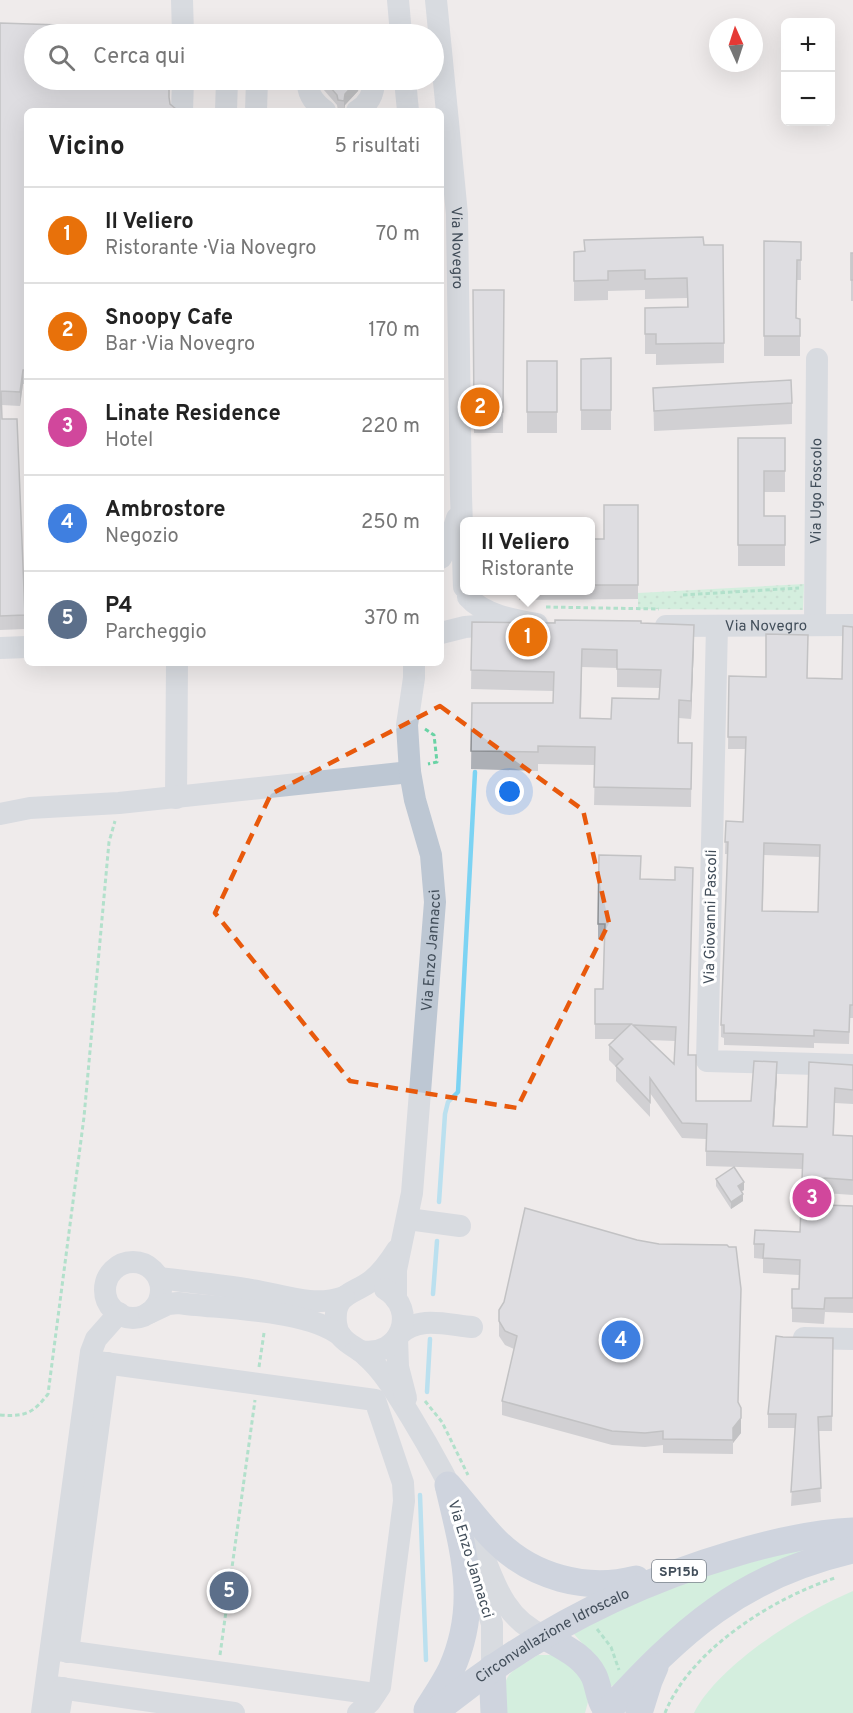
<!DOCTYPE html>
<html lang="it">
<meta charset="utf-8">
<style>
:root{--surface:#fff;--page:#f2f2f2;--text:#222;--muted:#767676;--line:#e0e0e0;--accent:#095eeb}
body{margin:0;font-family:Overpass,sans-serif;background:var(--page);color:var(--text)}
.controls{position:absolute;right:18px;top:18px;display:grid;overflow:hidden;border-radius:9px;box-shadow:0 6px 24px #0002}
.controls button{width:54px;height:54px;display:grid;place-items:center;padding:0;border:0;border-bottom:2px solid var(--line);background:var(--surface);color:var(--text);font:30px sans-serif}
.compass{position:absolute;left:709px;top:18px;width:54px;height:54px;border-radius:50%;background:var(--surface);box-shadow:0 6px 24px #0002;rotate:357deg}
.you{position:absolute;left:510px;top:792px;width:21px;height:21px;margin:-15px;border:4px solid #fff;border-radius:50%;background:#1a73e8;box-shadow:0 0 0 9px #1a73e833}
.badge{display:grid;place-items:center;width:39px;height:39px;border-radius:50%;background:var(--accent);color:#fff;font-size:20px;font-weight:700}
.pin{position:absolute;translate:-50% -50%;border:3px solid #fff;box-shadow:0 2px 6px #0006}
.popup{position:absolute;left:460px;top:517px;width:135px;height:78px;box-sizing:border-box;display:grid;place-content:center;border-radius:9px;background:var(--surface);filter:drop-shadow(0 2px 4px #0005);font-size:20px;white-space:nowrap;color:var(--muted)}
.popup b{font-size:22px;color:var(--text)}
.popup::after{content:'';position:absolute;left:50%;top:100%;margin-left:-12px;border:12px solid transparent;border-top-color:var(--surface)}
.list{margin:0;padding:0;list-style:none}
h2{display:flex;justify-content:space-between;align-items:center;height:78px;margin:0;padding:0 24px;font-size:26px}
h2 small{font-size:20px;font-weight:400;color:var(--muted)}
.list li{display:grid;grid-template-columns:39px 1fr auto;gap:18px;align-items:center;box-sizing:border-box;height:96px;padding:0 24px;border-top:2px solid var(--line)}
.list b{display:block;font-size:22px;white-space:nowrap}
.list p{margin:0;font-size:20px;white-space:nowrap;color:var(--muted)}
.list em{font-size:20px;font-style:normal;color:var(--muted)}
.icon{flex:none;width:33px;height:33px;fill:none;stroke:currentColor;stroke-width:2;stroke-linecap:round;stroke-linejoin:round}
.map{position:relative;flex:none;width:853px;height:1713px;overflow:hidden}
.search{position:absolute;background:var(--surface);box-shadow:0 6px 24px #0002;left:24px;top:24px;width:420px;height:66px;display:flex;align-items:center;gap:15px;box-sizing:border-box;padding:0 21px;border-radius:33px;color:var(--muted);font-size:22px}
.panel{position:absolute;background:var(--surface);box-shadow:0 6px 24px #0002;left:24px;top:108px;width:420px;height:558px;border-radius:9px}
.map>svg:first-child{display:block}
</style>
<div class="map">
<svg width="853" height="1713" viewBox="0 0 853 1713">
<defs>
<pattern id="garden-dots" width="8" height="8" patternUnits="userSpaceOnUse" patternTransform="scale(1.5)"><rect width="8" height="8" fill="#b4f2cf"/><path d="M2 2h.1M6 6h.1" fill="none" stroke="#9cd1b4" stroke-width="1.8" stroke-linecap="round"/></pattern>
</defs>
<rect width="100%" height="100%" fill="#efebeb"/>
<path fill="#b4f2cf" d="M807,1547L617,1684L609,1687L594,1657L574,1634L620,1608L716,1572Z
M853,1591V1713H694C719,1664 803,1612 853,1591Z
M538,1655H553L582,1675L588,1702L585,1713H503C505,1671 503,1677 538,1655Z"/>
<path fill="url(#garden-dots)" d="M804,584L803,610L638,609V593Z"/>
<g fill="none" stroke-linecap="round" stroke-linejoin="round">
<path stroke="#7cd3f3" stroke-width="4.5" d="M439,1202L445,1114L448,1102L458,1092L475,772
M433,1294L437,1241
M427,1392L430,1339
M420,1495L426,1660"/>
<path stroke="#69d3a5" stroke-width="3" stroke-dasharray="4.5 3" stroke-linecap="butt" d="M683,595L799,588
M546,607L659,609
M425,729L434,735L437,762L428,764
M259,1367L264,1333
M425,1401L442,1422L468,1475
M0,1415C26,1417 33,1413 48,1394L84,1117L109,842L115,821
M597,1629L611,1647L619,1670
M220,1655L255,1400
M665,1713C690,1650 773,1598 835,1578"/>
<g stroke="#bdc7d3" stroke-width="22">
<path d="M182,0L183,34"/>
<path d="M398,0L401,34"/>
<path id="s1" d="M436,0L457,214L461,496L464,587"/>
<path d="M308,80C307,94 314,103 325,111"/>
<path d="M405,80L408,111"/>
<path d="M182,111L183,80"/>
<path d="M226,111L227,80"/>
<path d="M256,111L257,80"/>
<path d="M357,111C369,104 374,93 374,80"/>
<path d="M441,558L451,537L457,518"/>
<path d="M468,597C484,615 514,620 537,624"/>
<path id="s2" d="M815,625L817,359"/>
<path id="s3" d="M666,626L853,625"/>
<path d="M717,626L707,1061L853,1065"/>
<path d="M441,633L465,627L501,624"/>
<path d="M0,648L27,647"/>
<path d="M176,798L177,663"/>
<path d="M0,814L30,808L119,803L410,772"/>
<path d="M408,1219L460,1226"/>
<path d="M397,1250C390,1261 382,1273 371,1281C354,1294 333,1293 336,1323C338,1342 353,1344 365,1355C384,1371 398,1396 411,1417C436,1458 459,1502 479,1546C488,1565 494,1587 506,1604C515,1618 528,1629 544,1636"/>
<circle cx="133" cy="1290" r="28"/>
<path d="M159,1278C190,1282 221,1285 252,1290C283,1295 313,1308 344,1297"/>
<path id="s4" d="M396,1299V1270L412,1193L435,902L431,855L415,800L410,772L407,725L414,678V663"/>
<path d="M149,1313L168,1304L178,1303C222,1309 308,1309 341,1336"/>
<path d="M399,1335C417,1315 448,1325 472,1327"/>
<path d="M397,1338L398,1367L406,1398"/>
<path d="M804,1338L853,1339"/>
<path d="M361,1351C401,1358 419,1310 385,1289"/>
<path d="M90,1361L375,1400L403,1483L404,1501L380,1687L370,1702L358,1713"/>
<path d="M477,1575L492,1624V1668"/>
<path d="M51,1649L375,1694"/>
<path d="M68,1652L107,1363"/>
<path d="M46,1686L234,1713"/>
<path d="M42,1713L91,1352L96,1339L119,1313"/>
<path d="M59,1713L63,1688"/>
</g>
<g stroke="#a8b9ce" stroke-width="27">
<path d="M448,1485C464,1503 479,1524 496,1541C532,1577 586,1592 636,1579"/>
<path d="M544,1636C563,1647 584,1656 594,1676C599,1687 599,1702 608,1711"/>
<path d="M492,1668L494,1713"/>
<path d="M427,1710C435,1697 444,1684 451,1670C480,1606 464,1553 449,1489"/>
<path id="s5" d="M434,1713C523,1639 621,1587 733,1554C773,1542 811,1533 853,1531"/>
<path d="M606,1713C682,1630 740,1576 853,1550"/>
<path d="M639,1713L649,1681L655,1667"/>
</g>
</g>
<path fill="#adb0b6" fill-rule="evenodd" d="M0,23L34,80H170L169,98L27,111V384H23L20,406L2,405V419L25,615V629L0,630Z
M321,80H361L358,91L345,105L344,111H338L337,105L323,89Z
M764,241L801,242V280H797L796,318L800,319V356H764Z
M704,245L724,343V363L656,365V354H645V308L687,307V298L645,299V290L608,291V300L574,301V252Z
M851,253H853V301H851Z
M473,290H504L503,433H474Z
M611,358V430H581V359Z
M527,361H557V433H527Z
M653,388L792,403V424L654,431Z
M738,438H785V492H764V516H785V566H738Z
M638,505V599L519,600V591H591V539H604Z
M472,622L641,623L694,644L691,719L679,718V743H692L691,807L594,805L595,765L538,764V771L471,769L472,703H553L554,691L471,689ZM582,667L617,668V687L660,688L659,699L611,719L581,718Z
M853,627V1018H850L849,1044L814,1043V1048L724,1045V1038L721,1037V1025L728,854H725L726,821L743,822L746,749H728L729,676L842,679ZM764,855L820,857L818,912L763,911Z
M641,879L689,1055L696,1101H751L777,1076L774,1126L807,1127L853,1065V1104L835,1103L834,1135L853,1136V1195L825,1193L819,1194L814,1198L817,1202L825,1205L853,1206V1313L825,1312L824,1324L792,1322V1289H799V1275L763,1273V1259L754,1258V1244L800,1232L803,1169L706,1166V1139L682,1138L650,1093V1117L616,1081V1067L609,1060V1045L615,1039H595V989H603L604,939H598V924ZM649,1040L675,1041L674,1064Z
M716,1179L744,1190L742,1191L743,1201L731,1209L716,1186Z
M499,1310L738,1403L741,1433L733,1443V1454L663,1453V1445L645,1447L612,1445L502,1415V1401L514,1349L505,1345L499,1336Z
M783,1337L833,1338L832,1431H818L821,1502L791,1506L795,1428H768V1414Z"/>
<path fill="#8d9094" d="M358,80H361L358,91L345,105L344,111V101L345,94Z
M23,370V384L20,406V392Z
M694,625V644L691,719V701Z
M777,1062V1076L773,1141V1126Z
M825,1178V1193L819,1194L814,1198L812,1206V1191L814,1184L819,1179Z
M744,1182V1190L738,1193V1186Z
M743,1194V1201L731,1209V1202Z
M741,1418V1433L733,1443V1428Z"/>
<path fill="#c9cdd4" stroke="#8d9094" stroke-width="1.5" fill-rule="evenodd" d="M0,23L60,25V34H34V80H169V97L170,104L176,109V111H27V370H23L20,392L1,391L2,419H17L25,615L0,616Z
M324,80H358L345,94L344,101L338,100L337,95Z
M703,237L704,245H723L724,343L656,344V334H645V308L688,307L687,278L645,279V270L608,271V280L574,281V252L585,251L584,240Z
M764,241L801,242V260H797L796,318L800,319V336H764Z
M851,253H853V280H851Z
M473,290H504L503,412L474,413Z
M611,358V410H581V359Z
M527,361H557V412H527Z
M791,380L792,403L654,411L653,388Z
M738,438H785V471H764V516H785V545H738Z
M604,505H638V585H591V539H604Z
M555,620L641,621V623L694,625L691,701L679,700L678,743H692L691,789L594,787L595,747L538,746V752L471,751L472,703H553L554,672L471,670L472,622L555,623ZM582,649L617,650V669L661,670L659,699L612,698L611,719L580,718Z
M843,626L853,627V1005H850L849,1032L814,1030V1036L724,1033V1025H721L728,842H725L726,821L743,822L746,737H728L729,676L766,677V634L808,635L807,678L842,679ZM764,843L820,845L818,912L762,911Z
M599,855L641,856L640,879L675,880V867L693,868L688,1055H696V1101H751L754,1061L777,1062L773,1126L807,1127L809,1062L853,1065V1090L835,1088L833,1135L853,1136V1180L825,1178L819,1179L814,1184L812,1191L813,1197L817,1202L825,1205L853,1206V1298H825L824,1309L792,1308V1289H799L800,1260L763,1258L764,1244H754L755,1230L800,1232L803,1154L706,1151L707,1124L682,1123L650,1078V1102L616,1066L623,1059L609,1045L631,1024H595V989H603L605,924H598ZM633,1025L676,1027L674,1064Z
M734,1167L744,1182L738,1186L743,1194L731,1202L716,1179Z
M525,1208L637,1240L659,1244L727,1245L729,1247H736L741,1289L738,1402L741,1408V1418L733,1428V1440L663,1439V1431L645,1433L612,1431L502,1401L517,1336L505,1331L499,1321V1310L504,1302Z
M776,1336L783,1337L833,1338L832,1416L818,1417L821,1488L791,1492L796,1414H768Z"/>
<path d="M0 0H853V1713H0ZM440,706L583,810L609,923L517,1108L350,1081L215,913L271,794Z" fill="#efebeb" fill-opacity=".55" fill-rule="evenodd"/>
<path fill="none" stroke="#e8590c" stroke-width="4.5" stroke-dasharray="12 8" stroke-linejoin="round" d="M440,706L583,810L609,923L517,1108L350,1081L215,913L271,794Z"/>
<g text-anchor="middle" stroke-width="6" stroke-linejoin="round" paint-order="stroke">
<rect fill="#fff" stroke="#7b838c" stroke-width="1.5" x="652" y="1560" width="54" height="22" rx="4.5"/>
<g font-size="14" font-weight="bold" fill="#424e5a">
<text x="679" y="1576">SP15b</text>
</g>
<g font-size="15" fill="#424e5a" stroke="#fff">
<text dy="5" stroke="none"><textPath href="#s1" startOffset="249">Via Novegro</textPath></text>
<text dy="5" stroke="none"><textPath href="#s2" startOffset="134">Via Ugo Foscolo</textPath></text>
<text dy="5" stroke="none"><textPath href="#s3" startOffset="100">Via Novegro</textPath></text>
<text transform="translate(710 917) rotate(-89)" y="5">Via Giovanni Pascoli</text>
<text dy="5" stroke="none"><textPath href="#s4" startOffset="351">Via Enzo Jannacci</textPath></text>
<text transform="translate(471 1559) rotate(73)" y="5">Via Enzo Jannacci</text>
<text dy="5" stroke="none"><textPath href="#s5" startOffset="142">Circonvallazione Idroscalo</textPath></text>
</g>
</g>
</svg>
<div class="controls">
<button>+</button>
<button>−</button>
</div>
<svg class="compass" viewBox="-18 -18 36 36"><path d="M0-13l5 13h-10z" fill="#e53935"/><path d="M0 13l5-13h-10z" fill="#767676"/></svg>
<div class="you"></div>
<div class="pin badge" style="left:528px;top:637px;background:#e8710a">1</div>
<div class="popup"><b>Il Veliero</b>Ristorante</div>
<div class="pin badge" style="left:480px;top:407px;background:#e8710a">2</div>
<div class="pin badge" style="left:812px;top:1198px;background:#d1479c">3</div>
<div class="pin badge" style="left:621px;top:1340px;background:#3f7fe0">4</div>
<div class="pin badge" style="left:229px;top:1591px;background:#5c6f8a">5</div>
<div class="search"><svg class="icon" aria-label="search" viewBox="0 0 24 24"><circle cx="10" cy="10" r="6"/><path d="M15 15l6 6"/></svg>Cerca qui</div>
<section class="panel">
<h2>Vicino<small>5 risultati</small></h2>
<ul class="list">
<li><span class="badge" style="background:#e8710a">1</span><div><b>Il Veliero</b><p>Ristorante · Via Novegro</p></div><em>70 m</em></li>
<li><span class="badge" style="background:#e8710a">2</span><div><b>Snoopy Cafe</b><p>Bar · Via Novegro</p></div><em>170 m</em></li>
<li><span class="badge" style="background:#d1479c">3</span><div><b>Linate Residence</b><p>Hotel</p></div><em>220 m</em></li>
<li><span class="badge" style="background:#3f7fe0">4</span><div><b>Ambrostore</b><p>Negozio</p></div><em>250 m</em></li>
<li><span class="badge" style="background:#5c6f8a">5</span><div><b>P4</b><p>Parcheggio</p></div><em>370 m</em></li>
</ul>
</section>
</div>
